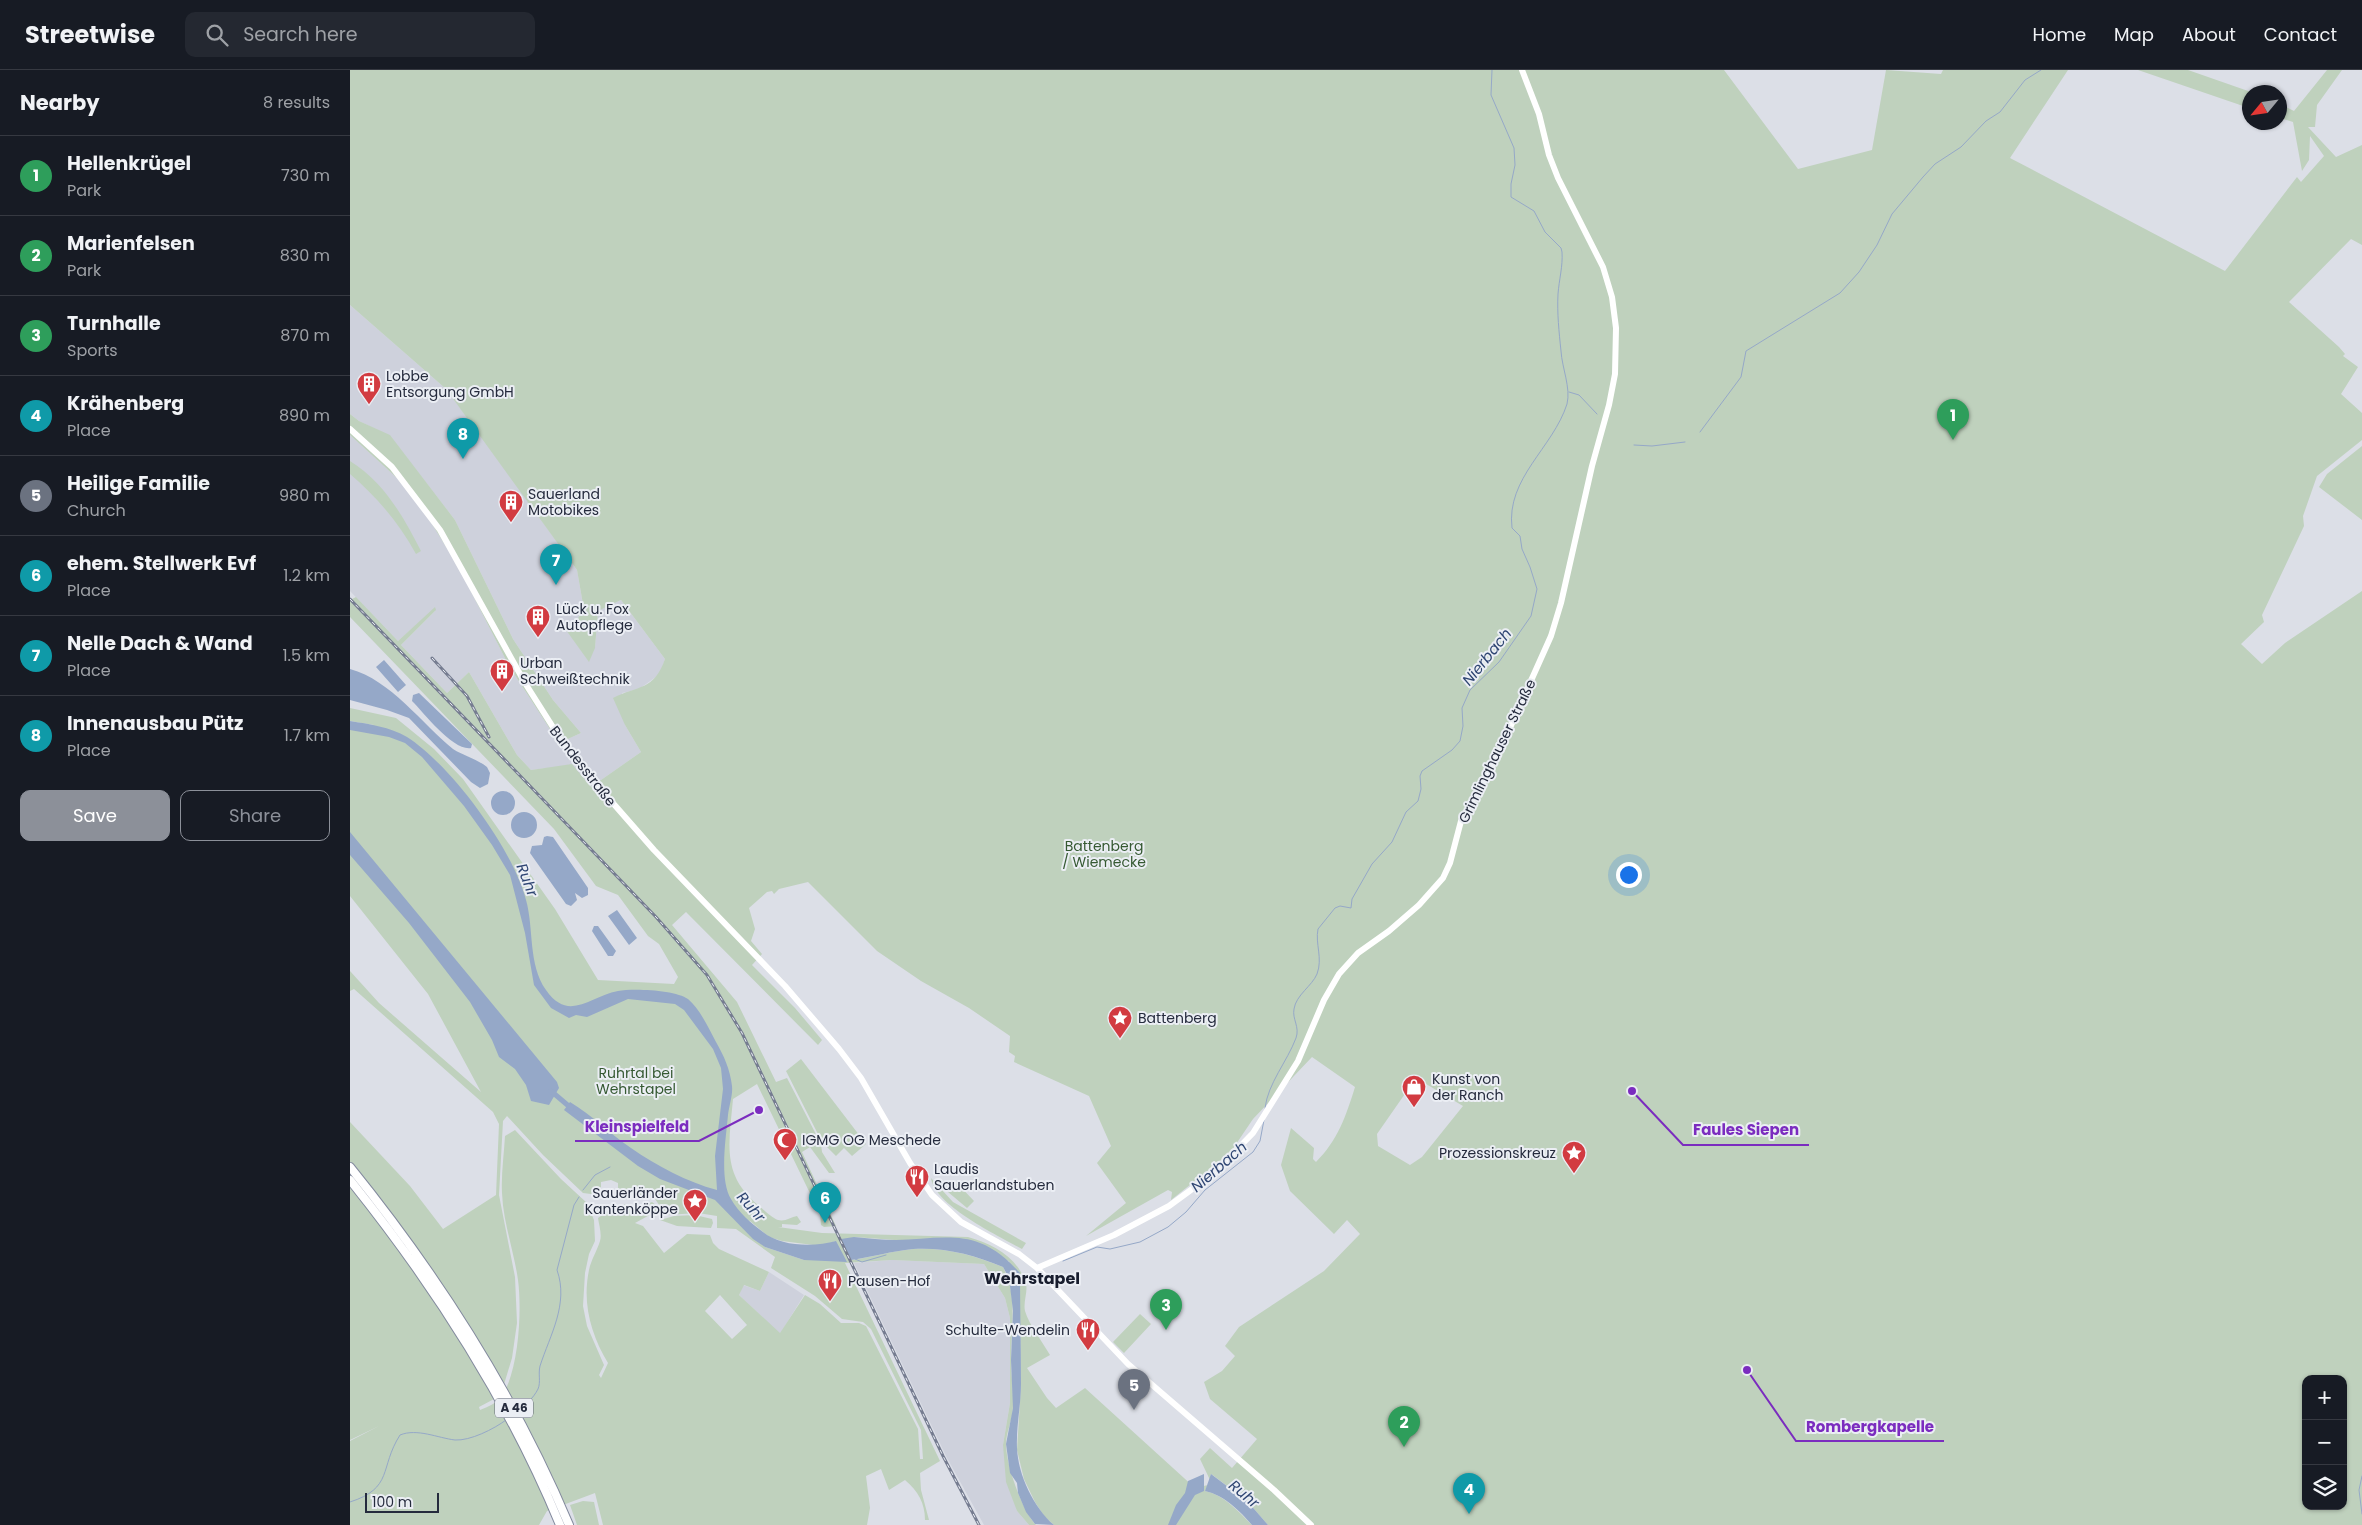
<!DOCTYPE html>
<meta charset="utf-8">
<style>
:root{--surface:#171b24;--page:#242831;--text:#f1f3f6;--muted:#9ea1a6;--line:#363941;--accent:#8c9099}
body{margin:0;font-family:Poppins,sans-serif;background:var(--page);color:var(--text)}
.controls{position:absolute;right:15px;bottom:15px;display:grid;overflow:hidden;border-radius:10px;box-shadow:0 1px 4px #0004}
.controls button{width:45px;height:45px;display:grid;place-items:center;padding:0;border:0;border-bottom:1px solid var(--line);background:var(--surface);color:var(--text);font:25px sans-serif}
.compass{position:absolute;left:1892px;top:15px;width:45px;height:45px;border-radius:50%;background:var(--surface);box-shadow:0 1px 4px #0004;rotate:241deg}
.scale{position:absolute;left:15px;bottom:12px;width:74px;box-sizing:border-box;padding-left:5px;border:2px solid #252b3d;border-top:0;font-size:14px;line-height:18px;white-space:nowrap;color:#252b3d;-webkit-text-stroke:4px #ebeef4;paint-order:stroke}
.you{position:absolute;left:1278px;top:804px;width:18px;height:18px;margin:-12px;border:4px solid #fff;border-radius:50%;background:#1a73e8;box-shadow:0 0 0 8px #1a73e833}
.badge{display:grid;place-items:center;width:32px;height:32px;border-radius:50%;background:var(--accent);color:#fff;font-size:16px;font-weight:700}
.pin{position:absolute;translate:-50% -41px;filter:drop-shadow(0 1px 2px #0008)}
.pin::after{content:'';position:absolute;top:26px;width:18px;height:15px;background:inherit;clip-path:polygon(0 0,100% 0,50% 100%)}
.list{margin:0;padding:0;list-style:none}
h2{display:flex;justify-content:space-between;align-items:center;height:65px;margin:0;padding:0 20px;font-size:21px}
h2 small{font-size:16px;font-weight:400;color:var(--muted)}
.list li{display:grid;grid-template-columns:32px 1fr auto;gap:15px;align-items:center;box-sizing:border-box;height:80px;padding:0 20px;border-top:1px solid var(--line)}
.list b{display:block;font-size:19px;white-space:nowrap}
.list p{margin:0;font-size:16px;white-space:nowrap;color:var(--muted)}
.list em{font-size:16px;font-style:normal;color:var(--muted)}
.actions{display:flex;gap:10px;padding:15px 20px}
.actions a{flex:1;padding:11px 0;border:1px solid var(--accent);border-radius:10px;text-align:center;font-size:18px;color:var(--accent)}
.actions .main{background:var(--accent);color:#fff}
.icon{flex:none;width:28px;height:28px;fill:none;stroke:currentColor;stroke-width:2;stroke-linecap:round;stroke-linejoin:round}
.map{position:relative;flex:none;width:2012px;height:1455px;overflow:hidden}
header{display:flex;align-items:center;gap:30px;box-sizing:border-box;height:70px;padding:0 25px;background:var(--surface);border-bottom:1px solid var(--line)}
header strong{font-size:24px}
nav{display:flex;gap:28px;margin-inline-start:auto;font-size:18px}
.search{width:350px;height:45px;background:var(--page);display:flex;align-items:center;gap:12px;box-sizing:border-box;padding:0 18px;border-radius:10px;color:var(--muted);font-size:19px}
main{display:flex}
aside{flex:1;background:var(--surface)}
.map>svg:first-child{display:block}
</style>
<header>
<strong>Streetwise</strong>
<div class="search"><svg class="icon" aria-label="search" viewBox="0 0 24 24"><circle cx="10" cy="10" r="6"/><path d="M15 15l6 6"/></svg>Search here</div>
<nav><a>Home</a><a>Map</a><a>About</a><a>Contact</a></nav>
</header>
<main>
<aside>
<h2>Nearby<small>8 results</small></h2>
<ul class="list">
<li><span class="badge" style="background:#2e9e5b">1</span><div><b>Hellenkrügel</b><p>Park</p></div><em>730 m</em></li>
<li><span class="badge" style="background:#2e9e5b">2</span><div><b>Marienfelsen</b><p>Park</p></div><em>830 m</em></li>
<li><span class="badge" style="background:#2e9e5b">3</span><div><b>Turnhalle</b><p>Sports</p></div><em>870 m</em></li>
<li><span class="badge" style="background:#0f9aa8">4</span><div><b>Krähenberg</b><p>Place</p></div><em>890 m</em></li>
<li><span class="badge" style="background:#6b7280">5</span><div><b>Heilige Familie</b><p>Church</p></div><em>980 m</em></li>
<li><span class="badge" style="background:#0f9aa8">6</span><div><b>ehem. Stellwerk Evf</b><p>Place</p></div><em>1.2 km</em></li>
<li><span class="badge" style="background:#0f9aa8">7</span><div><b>Nelle Dach &amp; Wand</b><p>Place</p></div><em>1.5 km</em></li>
<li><span class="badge" style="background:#0f9aa8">8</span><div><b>Innenausbau Pütz</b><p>Place</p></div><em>1.7 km</em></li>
</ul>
<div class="actions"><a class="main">Save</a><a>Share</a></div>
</aside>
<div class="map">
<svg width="2012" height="1455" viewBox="0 0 2012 1455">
<rect width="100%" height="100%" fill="#dcdfe7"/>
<path fill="#ced1dc" d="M0,235L96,319L135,371L227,500L234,540L224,553L245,578L248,541L271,530L315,589L310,604L289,619L272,623L275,655L291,682L241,717L196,698L181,700L167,685L119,602L97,623L51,575L85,541V538L48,571L0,521V365L48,409L77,446L108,496L159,596L209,673L231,663L203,630L163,569L105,450L40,366L9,351L0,344Z
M542,1190L634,1194L655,1228L660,1248V1333L653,1375L667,1441L679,1455H634L597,1388L504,1193Z
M419,1202L454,1225L430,1264L389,1225L393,1215L410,1221Z"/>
<path fill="#bfd1bd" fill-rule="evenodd" d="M0,0H1374L1448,99L1522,80L1536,0L1591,4L1593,0H1718L1660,88L1875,201L1947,107L1951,112L1974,86L1960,66L1959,90L1952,101L1943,52L1930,48V34L1944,41L1977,0H1992L1967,35L1965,57H1958L1986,87L2012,75V175L2001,169L1939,232L1989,277L1995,284L1993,286L2008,297L1991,324L2012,343V370L1967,406L1953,446L1954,456L1912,545L1914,552L1891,574L1912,594L1935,573L2012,521V1455H918L898,1432L864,1406L861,1404L860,1410L850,1389L860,1378L882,1398L907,1369L860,1329L854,1312L872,1301L885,1286L875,1276L889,1257L974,1201L1010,1164L997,1150L984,1164L940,1121L931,1095L941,1058L964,1078L963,1089L966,1092C988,1070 996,1046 1005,1017L962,987L903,1049L880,1083L821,1130L822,1122L818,1120L736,1166L776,1133L747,1093L761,1076L739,1026L664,992L665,986L659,982L660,966L619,938L571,911L527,881L458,812L429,819L424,824L422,821L417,822L399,838L405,859L401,871L412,884L402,895L445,938L472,970L468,975L336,842L322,855L387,932L426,1012L437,1008L471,1074L472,1082L485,1103H479L460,1077L452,1082L486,1156L474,1157L471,1155L470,1144L407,1014L383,1029C379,1074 371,1105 409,1136C415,1141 422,1148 428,1150C435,1152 441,1147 447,1146L451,1152L447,1155L432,1154V1157H428L472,1163L618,1167C643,1174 668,1187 676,1214C678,1222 673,1232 675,1241C679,1255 692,1271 700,1285L677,1298L697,1328L706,1338L735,1318L845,1418L858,1415L855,1421C874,1425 888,1441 902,1455H704L694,1446L685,1432L674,1409L667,1380L671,1315L670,1245L659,1191L545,1170L504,1167L502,1190C522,1187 542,1181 563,1179C594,1177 624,1185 653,1197C668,1225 661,1260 661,1291C661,1306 664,1322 663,1337C663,1349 656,1362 656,1374C656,1395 672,1440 686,1455H679L667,1441L656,1412L653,1375L660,1333V1248L655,1228L634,1194L542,1190L495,1193L590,1391L570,1403L571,1420L579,1450H575C575,1433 568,1421 555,1410L539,1420L531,1399L516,1406L520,1438L517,1455H253L245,1423L197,1441L189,1455H0V1371L29,1356L0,1370V1052L60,1116L93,1159L146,1125L149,1054L143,1042L4,919L0,921V901L29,933L131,1022L78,924L0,826V655H24L0,651V638L46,648L84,679L113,709L205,839L248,910L324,914L328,907L309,874L298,866L268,825L246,816L204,759L0,547V530L6,527L48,571L85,537L86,540L51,575L97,623L119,602L167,685L181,700L222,694L241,717L291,682L275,655L263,628C288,615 304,621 315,589L271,530L248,541L245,578L239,592L216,560L224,553L234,540L227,500L96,319L0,235ZM1066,1008L1113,1036L1072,1087L1060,1095L1028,1076L1027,1064ZM157,1046L193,1085L233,1123L241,1124L251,1117V1112L261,1110L268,1113V1118L289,1127L303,1126L316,1145L348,1143L367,1146V1158L386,1159L425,1187L421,1198L465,1226L492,1249L513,1252L521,1259L571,1360L573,1389H570L568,1359L516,1256L509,1253H491L470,1234L455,1225L430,1263L389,1225L394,1215L410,1221L419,1202L369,1179L363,1173L360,1165L337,1164L314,1183L293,1156L285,1153L307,1141L306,1135L302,1132L290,1137L275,1134L268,1141L261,1139L248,1148C249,1155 252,1164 250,1171C247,1181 241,1190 239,1200C232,1233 241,1265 258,1293L251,1308L249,1305L254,1295L237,1256L233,1236L235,1203L239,1184L245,1171L244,1150L237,1133L211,1109L165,1060L155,1066C154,1084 151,1105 152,1123C153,1152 164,1181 168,1210C172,1240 169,1300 152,1326C147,1333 138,1337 130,1340L129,1337L146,1328L152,1321L162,1288L167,1253L165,1207L149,1125L153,1051ZM383,1148L400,1151L419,1167L432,1171L471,1176L486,1171L454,1190L415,1177ZM370,1225L397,1255L382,1269L355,1241ZM1956,1309H1993V1436H1956Z
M1788,0H1838L1901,22L1899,38Z
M0,344L9,351L40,365L105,450L163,569L203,630L231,663L209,673L159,596L108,496L77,446L48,409L0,365Z
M2012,376V450L1969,417L1977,404Z
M0,391C34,412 53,446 71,481L66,484C49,453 27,427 0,404Z
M451,989L516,1074L502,1086L494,1078L486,1086L472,1072L436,1001Z
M581,1108L603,1132L676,1173L672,1179C649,1166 585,1136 581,1108Z
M607,1113L624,1131L617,1138L598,1122Z
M345,1145L362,1149L363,1153L361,1158L327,1156L310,1150L324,1146Z
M790,1244L801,1254L774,1283L763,1272Z
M233,1431L244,1432L249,1455H227L220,1435Z"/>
<path fill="#95a8c8" d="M34,590L56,615L48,622L26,597Z
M0,599C41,610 72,654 103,679C114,686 127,689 137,697L140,703L138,714L130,718L121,712L59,648L37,640L0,630Z
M69,623L122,674L121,678C103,681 75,644 62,631L63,625Z
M0,651C19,654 40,657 57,667C101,695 163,779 176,830C184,858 178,895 196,920C219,953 240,926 268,921C283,918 326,920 338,929C350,939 359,959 366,972C374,986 380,999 382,1016C383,1025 379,1036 378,1045C376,1068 369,1109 381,1129C388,1142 402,1154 413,1162C431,1177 465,1177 486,1171L497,1192L454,1190L415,1177L403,1169L365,1130L310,1109L288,1096L214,1040L220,1032C242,1045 260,1064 281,1078C307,1096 337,1112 367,1120L365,1086L373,1019L371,998L363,979L334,940L325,934L278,929L237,947L226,945L219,948L201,938L184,915L175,863L160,805L142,775L114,736L72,687L55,673L39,667L0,660Z
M141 733a12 12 0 1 1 24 0a12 12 0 1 1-24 0Z
M161 755a13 13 0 1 1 26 0a13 13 0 1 1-26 0Z
M0,762L207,1012L209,1018L199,1035L181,1031L176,1015L165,999L149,987L142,970L120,932L59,853L0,785Z
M197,766L203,767L238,818V825L232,828L225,823L227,830L221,836L216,834L180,783L182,776L192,775L194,767Z
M267,840L287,868L279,875L258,846Z
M244,856H248L266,881L263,886H258L242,861Z
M504,1167C518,1168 532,1170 546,1170C573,1170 605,1163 630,1173C646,1179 659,1191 670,1203C670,1240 671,1277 671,1314C671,1335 666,1357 667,1378C668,1405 684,1438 704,1455L685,1454L676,1442L668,1423L667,1413L660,1403L656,1374L663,1338L661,1290L663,1241L659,1208L653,1197C625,1185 594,1177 563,1179C542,1181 522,1187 501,1190L491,1169Z
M854,1404V1421L845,1425L826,1455H818L826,1435L835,1423L838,1411Z
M861,1404L898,1432L918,1455H902C890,1441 874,1425 855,1421Z"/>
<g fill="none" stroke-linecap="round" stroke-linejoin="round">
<path stroke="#95a8c8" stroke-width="1" d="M1219,322L1229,325L1247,344
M1350,362L1391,307L1396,281L1490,223L1509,202L1527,175L1542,144L1573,107L1585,94L1611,77L1636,51L1650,42L1675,10L1691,0
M1284,375L1302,376L1335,372
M915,1038C918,1013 937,992 946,968C950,957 942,949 944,939C946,925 962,916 967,904C973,888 965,874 968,859L985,838L990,836L1001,838L1002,829L1022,794L1042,772L1056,742L1068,731L1071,719L1070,706L1072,701L1102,680L1110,671L1113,656L1112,638L1120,620L1149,592L1181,546L1187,519L1180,497L1172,479L1170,466L1162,458C1156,408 1203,378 1217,334C1221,318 1212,298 1211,281C1209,262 1207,243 1208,224C1209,210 1213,196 1212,182L1211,178L1195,162L1184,141L1161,127V114L1165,95L1164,78L1141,25L1142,0
M233,1120L245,1105L260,1097
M505,1189L512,1192L536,1185
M713,1191L747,1177L760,1179L790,1172L818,1157L836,1142L855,1120L903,1082L910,1071L914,1050
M669,1210L681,1204
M167,1341C175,1335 183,1329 188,1319C191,1312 188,1304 190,1296C200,1265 219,1234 207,1200L224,1135L229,1127
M2012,1406L2009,1420L2012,1444
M0,1432C44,1418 29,1398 50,1365C67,1358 88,1368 105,1370C120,1371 144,1359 156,1350"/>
<path stroke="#95a8c8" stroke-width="5" d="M201,1021L221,1038"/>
<defs>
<path id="highway" d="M0,1097C89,1207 164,1324 219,1455
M0,1110C85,1216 158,1329 210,1455"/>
</defs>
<use href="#highway" stroke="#838a9e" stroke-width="10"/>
<path stroke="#fff" stroke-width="6" d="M0,359L42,397L90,460L175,613L220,684L304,780L435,916L489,979L511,1008L560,1093L582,1125L611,1152L669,1184L687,1198L778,1294L924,1420L961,1455
M687,1198L764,1165L819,1136L864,1103L903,1063L948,991L974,930L989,904L1008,883L1039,861L1069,835L1093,808L1100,793L1111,751L1146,689L1201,566L1211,533L1242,396L1259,335L1265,304L1266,258L1262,227L1253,197L1208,108L1199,85L1189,44L1172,0"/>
<use href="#highway" stroke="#fff" stroke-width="8"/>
<defs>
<path id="rail" d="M0,529L306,847L357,905L392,963L593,1386L629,1455
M82,588L117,626L139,667"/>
</defs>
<use href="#rail" stroke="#757c90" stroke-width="3"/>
<use href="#rail" stroke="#ebeef4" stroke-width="1" stroke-dasharray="4" stroke-linecap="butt"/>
</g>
<defs>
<symbol id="building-pin" viewBox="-11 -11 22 30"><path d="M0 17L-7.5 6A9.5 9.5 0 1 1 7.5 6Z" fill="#d23b41" stroke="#ebeef4"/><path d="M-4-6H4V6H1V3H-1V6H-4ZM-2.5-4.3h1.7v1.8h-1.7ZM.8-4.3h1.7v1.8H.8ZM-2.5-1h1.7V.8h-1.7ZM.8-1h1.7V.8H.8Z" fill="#fff"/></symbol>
<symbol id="sight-pin" viewBox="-11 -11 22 30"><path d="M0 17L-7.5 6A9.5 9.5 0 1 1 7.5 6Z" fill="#d23b41" stroke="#ebeef4"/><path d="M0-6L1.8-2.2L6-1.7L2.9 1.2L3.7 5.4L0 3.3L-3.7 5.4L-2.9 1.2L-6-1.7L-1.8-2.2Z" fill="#fff"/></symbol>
<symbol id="shop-pin" viewBox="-11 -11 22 30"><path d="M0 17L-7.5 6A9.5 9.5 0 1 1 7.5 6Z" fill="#d23b41" stroke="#ebeef4"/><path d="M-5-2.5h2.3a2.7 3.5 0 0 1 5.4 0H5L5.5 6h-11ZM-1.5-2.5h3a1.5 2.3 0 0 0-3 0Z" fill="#fff"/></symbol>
<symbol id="mosque-pin" viewBox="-11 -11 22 30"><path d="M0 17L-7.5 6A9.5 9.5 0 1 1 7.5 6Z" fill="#d23b41" stroke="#ebeef4"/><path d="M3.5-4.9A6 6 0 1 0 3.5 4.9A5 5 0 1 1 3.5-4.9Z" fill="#fff"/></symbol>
<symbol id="restaurant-pin" viewBox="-11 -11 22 30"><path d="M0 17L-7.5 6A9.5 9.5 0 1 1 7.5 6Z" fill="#d23b41" stroke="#ebeef4"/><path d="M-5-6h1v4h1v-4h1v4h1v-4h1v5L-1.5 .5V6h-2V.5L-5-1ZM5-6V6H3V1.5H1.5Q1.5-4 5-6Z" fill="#fff"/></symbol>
</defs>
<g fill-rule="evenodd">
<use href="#building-pin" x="5" y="300" width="28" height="38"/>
<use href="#building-pin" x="147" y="418" width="28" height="38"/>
<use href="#building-pin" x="174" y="533" width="28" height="38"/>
<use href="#building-pin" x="138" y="587" width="28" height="38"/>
<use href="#sight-pin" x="756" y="934" width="28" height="38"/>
<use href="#shop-pin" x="1050" y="1003" width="28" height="38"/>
<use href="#mosque-pin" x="421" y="1056" width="28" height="38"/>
<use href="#sight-pin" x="1210" y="1069" width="28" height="38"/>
<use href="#restaurant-pin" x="553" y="1093" width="28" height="38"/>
<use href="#sight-pin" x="331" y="1117" width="28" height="38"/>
<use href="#restaurant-pin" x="466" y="1197" width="28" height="38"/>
<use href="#restaurant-pin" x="724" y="1246" width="28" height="38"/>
</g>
<g text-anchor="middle" stroke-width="4" stroke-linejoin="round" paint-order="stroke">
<rect fill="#ebeef4" stroke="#606674" stroke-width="1" x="145" y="1328.5" width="38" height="19" rx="4"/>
<g font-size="12" font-weight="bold" fill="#252b3d">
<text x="164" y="1342">A 46</text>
</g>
<g font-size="14" fill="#252b3d" stroke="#ebeef4" text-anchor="start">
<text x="36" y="311">Lobbe<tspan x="36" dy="16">Entsorgung GmbH</tspan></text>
<text x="178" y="429">Sauerland<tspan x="178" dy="16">Motobikes</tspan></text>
<text x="206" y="544">Lück u. Fox<tspan x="206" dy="16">Autopflege</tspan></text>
<text x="170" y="598">Urban<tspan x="170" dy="16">Schweißtechnik</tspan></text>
<text x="788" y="953">Battenberg</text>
<text x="1082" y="1014">Kunst von<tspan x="1082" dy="16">der Ranch</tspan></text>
<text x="452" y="1075">IGMG OG Meschede</text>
<text x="1206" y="1088" text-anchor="end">Prozessionskreuz</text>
<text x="584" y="1104">Laudis<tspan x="584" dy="16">Sauerlandstuben</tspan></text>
<text x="328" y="1128" text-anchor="end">Sauerländer<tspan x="328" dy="16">Kantenköppe</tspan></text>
<text x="498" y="1216">Pausen-Hof</text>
<text x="720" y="1265" text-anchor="end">Schulte-Wendelin</text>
</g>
<g font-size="14" fill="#252b3d" stroke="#ebeef4">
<text transform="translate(1147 681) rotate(-64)" y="5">Grimlinghauser Straße</text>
<text transform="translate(233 696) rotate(52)" y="5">Bundesstraße</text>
</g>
<g font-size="14" fill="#355932" stroke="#ebeef4">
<text x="754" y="781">Battenberg<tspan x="754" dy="16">/ Wiemecke</tspan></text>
<text x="286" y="1008">Ruhrtal bei<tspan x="286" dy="16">Wehrstapel</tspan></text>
</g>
<g font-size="15" font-style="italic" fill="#2e4572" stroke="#ebeef4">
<text transform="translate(1137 587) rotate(-51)" y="5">Nierbach</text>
<text transform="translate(177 810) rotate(69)" y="5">Ruhr</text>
<text transform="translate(869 1097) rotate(-41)" y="5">Nierbach</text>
<text transform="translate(401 1137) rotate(49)" y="5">Ruhr</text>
<text transform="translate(894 1424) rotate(40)" y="5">Ruhr</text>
</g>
<g font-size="16" font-weight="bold" fill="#181d2e" stroke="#ebeef4">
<text x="682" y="1214">Wehrstapel</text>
</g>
</g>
<path fill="none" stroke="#7b2cbf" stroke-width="2" d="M409 1040L349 1071H225M1282 1021L1333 1075H1459M1397 1300L1446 1371H1594"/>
<g fill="#7b2cbf" stroke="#ebeef4" stroke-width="2">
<circle cx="409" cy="1040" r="5"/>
<circle cx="1282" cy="1021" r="5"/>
<circle cx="1397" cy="1300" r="5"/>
</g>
<g font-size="15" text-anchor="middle" font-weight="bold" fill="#7b2cbf" stroke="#ebeef4" stroke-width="4" stroke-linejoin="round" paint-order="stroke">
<text x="287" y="1062">Kleinspielfeld</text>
<text x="1396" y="1065">Faules Siepen</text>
<text x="1520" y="1362">Rombergkapelle</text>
</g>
</svg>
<div class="controls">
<button>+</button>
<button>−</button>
<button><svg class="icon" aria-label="layers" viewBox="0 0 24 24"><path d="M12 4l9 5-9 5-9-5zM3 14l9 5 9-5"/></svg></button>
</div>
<svg class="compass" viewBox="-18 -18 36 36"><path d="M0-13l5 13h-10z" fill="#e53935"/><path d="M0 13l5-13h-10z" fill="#9ea1a6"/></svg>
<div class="scale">100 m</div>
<div class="you"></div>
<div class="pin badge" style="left:1603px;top:370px;background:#2e9e5b">1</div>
<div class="pin badge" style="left:1054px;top:1377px;background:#2e9e5b">2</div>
<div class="pin badge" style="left:816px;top:1260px;background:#2e9e5b">3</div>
<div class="pin badge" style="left:1119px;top:1444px;background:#0f9aa8">4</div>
<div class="pin badge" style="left:784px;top:1340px;background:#6b7280">5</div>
<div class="pin badge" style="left:475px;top:1153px;background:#0f9aa8">6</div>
<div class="pin badge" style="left:206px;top:515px;background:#0f9aa8">7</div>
<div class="pin badge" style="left:113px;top:389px;background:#0f9aa8">8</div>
</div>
</main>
